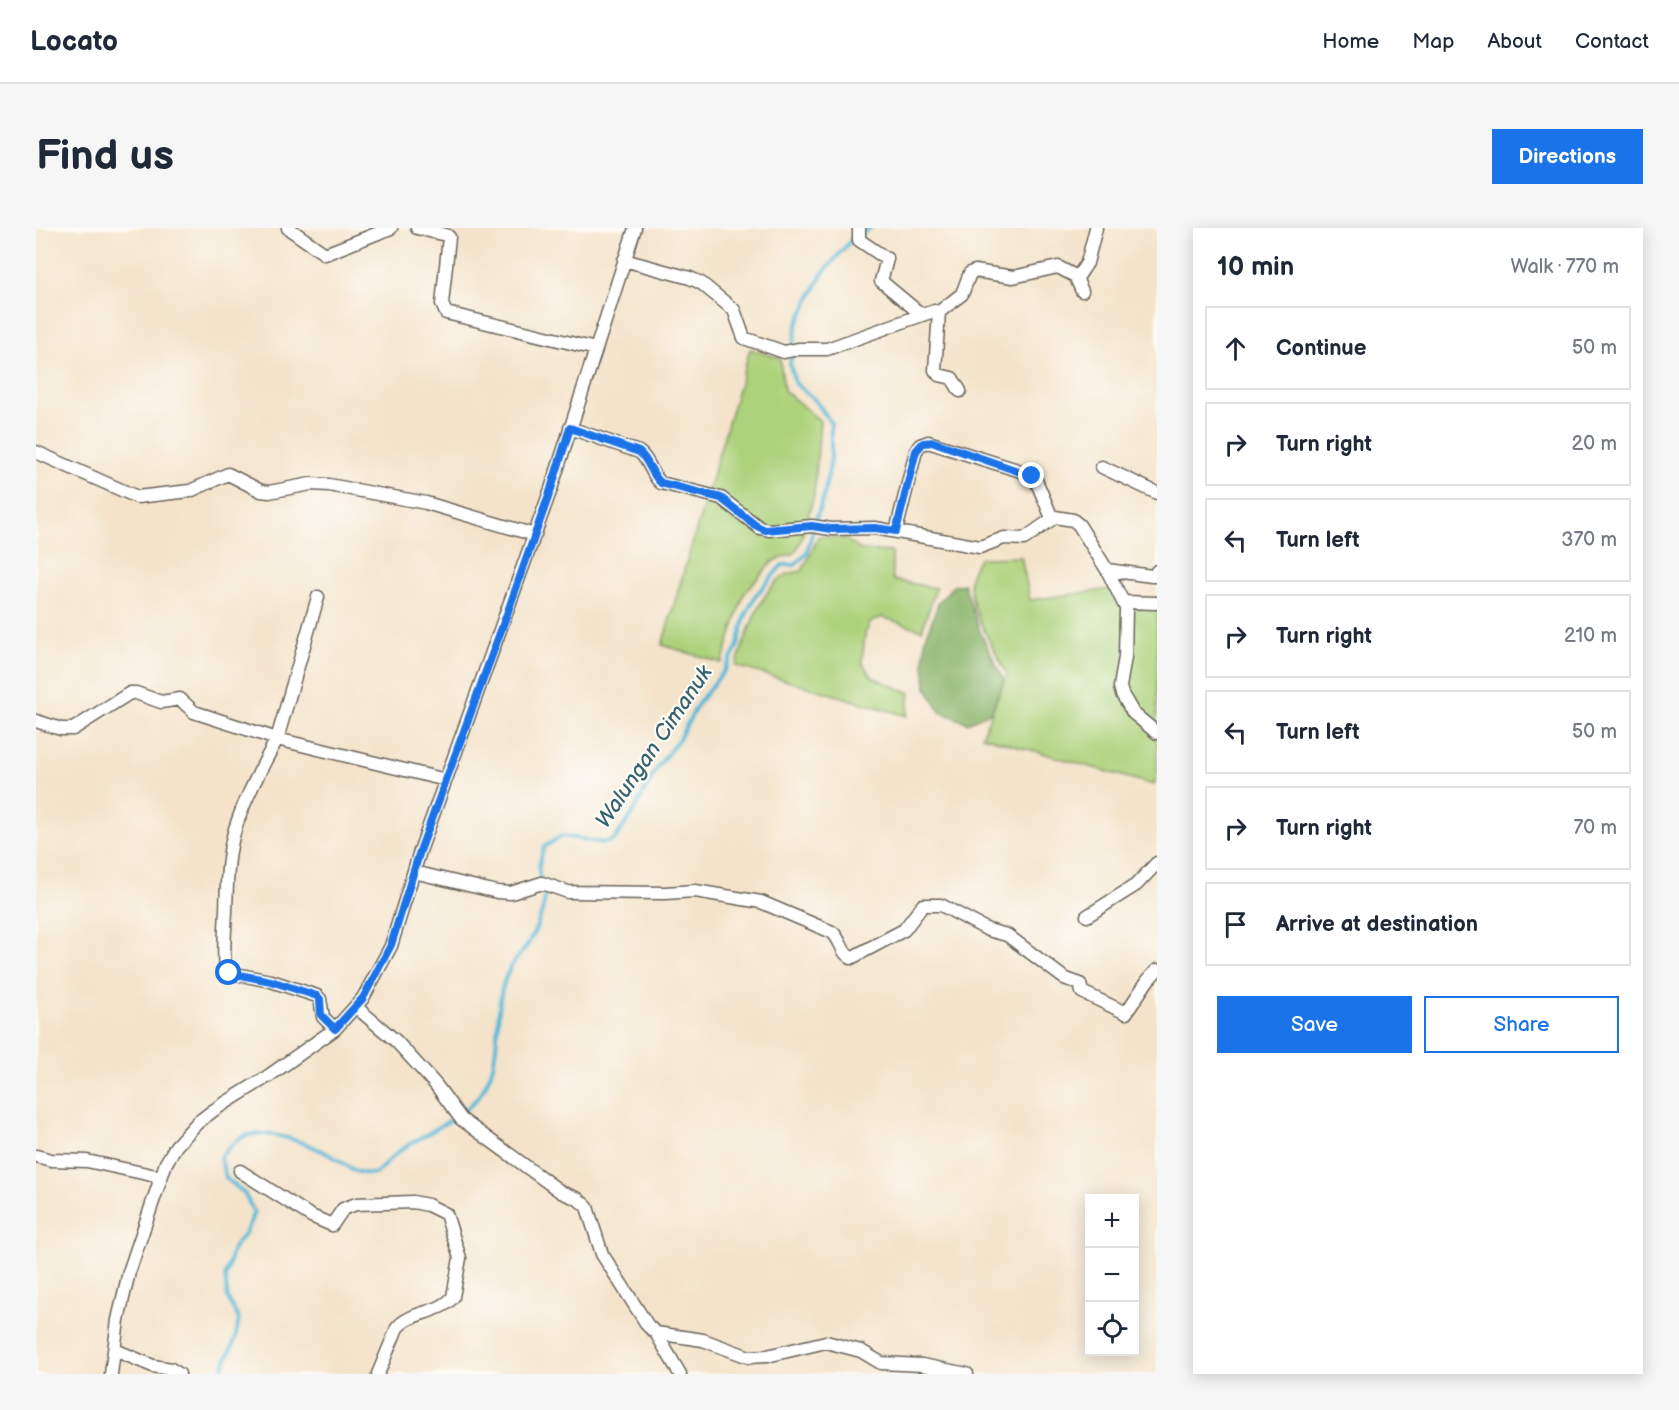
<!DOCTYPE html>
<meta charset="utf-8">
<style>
:root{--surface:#fff;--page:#f6f6f7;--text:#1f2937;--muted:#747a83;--line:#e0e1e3;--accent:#1a73e8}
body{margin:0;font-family:"Balsamiq Sans",sans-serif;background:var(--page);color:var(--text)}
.controls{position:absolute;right:18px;bottom:18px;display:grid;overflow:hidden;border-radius:0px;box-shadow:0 3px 15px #0003}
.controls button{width:54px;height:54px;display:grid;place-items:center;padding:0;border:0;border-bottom:2px solid var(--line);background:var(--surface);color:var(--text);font:30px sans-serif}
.stop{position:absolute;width:18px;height:18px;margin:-14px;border:4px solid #1a73e8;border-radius:50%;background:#fff}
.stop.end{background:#1a73e8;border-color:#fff;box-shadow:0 2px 6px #0008}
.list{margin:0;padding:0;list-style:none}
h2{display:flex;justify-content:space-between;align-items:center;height:78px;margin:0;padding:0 24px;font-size:26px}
h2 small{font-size:20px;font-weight:400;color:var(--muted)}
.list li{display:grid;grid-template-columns:39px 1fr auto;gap:18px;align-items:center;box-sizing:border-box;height:84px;margin:0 12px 12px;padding:0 12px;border:2px solid var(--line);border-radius:0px}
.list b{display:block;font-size:22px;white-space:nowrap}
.list em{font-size:20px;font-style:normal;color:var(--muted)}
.actions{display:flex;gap:12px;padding:18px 24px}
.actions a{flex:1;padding:14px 0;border:2px solid var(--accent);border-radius:0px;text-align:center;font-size:21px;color:var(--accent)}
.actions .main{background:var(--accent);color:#fff}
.icon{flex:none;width:33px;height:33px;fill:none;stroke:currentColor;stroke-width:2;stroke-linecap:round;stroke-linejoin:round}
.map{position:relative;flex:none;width:1121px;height:1146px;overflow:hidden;border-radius:0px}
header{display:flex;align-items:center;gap:36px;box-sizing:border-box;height:84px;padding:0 30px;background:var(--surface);border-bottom:2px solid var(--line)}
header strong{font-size:28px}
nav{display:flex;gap:33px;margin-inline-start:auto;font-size:21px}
.intro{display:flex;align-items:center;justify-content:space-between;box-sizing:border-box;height:144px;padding:0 36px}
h1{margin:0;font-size:42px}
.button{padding:15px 27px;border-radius:0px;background:var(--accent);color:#fff;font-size:21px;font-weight:700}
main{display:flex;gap:36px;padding:0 36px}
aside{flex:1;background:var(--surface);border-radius:0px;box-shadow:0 3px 15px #0003}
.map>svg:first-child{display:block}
</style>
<header>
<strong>Locato</strong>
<nav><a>Home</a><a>Map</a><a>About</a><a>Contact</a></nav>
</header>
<div class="intro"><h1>Find us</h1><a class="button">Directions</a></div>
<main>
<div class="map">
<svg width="1121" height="1146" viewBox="0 0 1121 1146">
<rect width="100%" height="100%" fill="#fdfcf7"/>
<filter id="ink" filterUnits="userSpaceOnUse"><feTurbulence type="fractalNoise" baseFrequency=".0167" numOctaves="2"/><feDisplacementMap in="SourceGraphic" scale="12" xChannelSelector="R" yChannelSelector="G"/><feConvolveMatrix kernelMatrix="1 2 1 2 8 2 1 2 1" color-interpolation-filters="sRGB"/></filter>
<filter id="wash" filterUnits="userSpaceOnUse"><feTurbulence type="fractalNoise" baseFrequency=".008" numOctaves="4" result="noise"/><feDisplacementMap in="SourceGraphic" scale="24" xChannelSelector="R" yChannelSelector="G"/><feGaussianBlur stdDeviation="1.35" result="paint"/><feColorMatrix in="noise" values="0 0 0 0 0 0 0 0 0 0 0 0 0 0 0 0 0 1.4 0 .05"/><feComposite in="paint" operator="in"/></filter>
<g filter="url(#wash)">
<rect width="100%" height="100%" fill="#f4e3ca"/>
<path fill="#add27b" stroke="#64774c" stroke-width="1.5" d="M714,121L744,130L748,162L784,193L778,268L765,313L758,326L737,333L708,366L686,435L626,417Z
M783,308L809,311L825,322L856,324L857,352L900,360L886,402L846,389L835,394L829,406L826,434L836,449L874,465L871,488L700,438C709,412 723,363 748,348C753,345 760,344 766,343Z
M985,329L994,372L1074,361L1081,376L1097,381L1121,378V546L1118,557L946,508L971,446C958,420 932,381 934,351C934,345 940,336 943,330Z"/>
<path fill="#8ab46b" stroke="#536844" stroke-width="1.5" d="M928,356L944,404L968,452L955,484L932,495L904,484L890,458L888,435L889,411L903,374L917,358Z"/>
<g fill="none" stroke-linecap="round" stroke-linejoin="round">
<path stroke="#59b8d7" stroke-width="4" d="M757,118L761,96L786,46L817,10L835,0
M505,653C500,642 505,630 508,619L526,608L567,615L578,612L595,588L621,540L644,509L663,474L688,443L701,420L709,389L720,367L746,337H759L771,325L778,297L788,267L795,231V195L780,173L759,155L754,136L756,126
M184,1146L199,1112L203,1091L192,1071L189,1050L197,1020L210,1004L218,984L208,965L190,950L184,929C192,921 201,909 213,907C240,902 280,918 302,932C320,943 317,945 339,946C348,938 356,928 366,921C387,907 428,888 442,869C472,830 453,781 473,742C477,732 487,725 492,716C499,704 513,673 508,660"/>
</g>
</g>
<g filter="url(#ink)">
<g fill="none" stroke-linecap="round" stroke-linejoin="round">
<defs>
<path id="minor" d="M252,0L289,26L355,0
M381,0L410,7L413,9L406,76L410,85L560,121
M823,0V12L851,31L845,53L886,87
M588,32L654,50L665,55L698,82L708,110L748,124L762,121H791L886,87L898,83L903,84L899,142L903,147L916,150L924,163
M1041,50L1051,35L1060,0
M903,84L926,66L934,45L939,43L977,49L1022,39L1039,48L1046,63
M534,200L603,224C614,232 615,247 625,255L685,270L724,300L733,302L776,298L795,301L839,300L944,319L968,310L988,311L1019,289L1037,292L1043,297L1071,342L1090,380L1089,429L1084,459L1086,466L1097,485L1121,505
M0,224L101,269L154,263L192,246L225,263L233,264L275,256L293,257L390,275L499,307
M1066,239L1121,265
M860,303L880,223L884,217L892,214L991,245L999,250L1016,290
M1071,342L1116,348H1120L1121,343
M282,369L241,511L410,552
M1088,374L1121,375
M0,493L25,501H37L94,465H100L125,474L144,471L158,484L241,511C226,538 211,566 201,595C191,623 191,654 190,683C189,703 187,723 189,744L235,753L281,768L284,771L287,789L299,801
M378,644L461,664L475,665L506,655L532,664L629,665L659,663L725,674L796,704C805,711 805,725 815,730L868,702L887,677H905L952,702L971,707L1028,750L1044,756L1046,764L1090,785L1112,752L1121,742
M1051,688L1100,657L1121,635
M320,779L360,813L400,857L425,891L525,964L542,971L551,979L566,1026L612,1098L620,1105L667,1112L713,1129L731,1128L790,1114L825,1123L845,1135L886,1137L931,1146
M0,928L15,932L51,933L125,949
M204,943L275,988L296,997L307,981L320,976L377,974L392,977L410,986L424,1030L417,1069C404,1086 374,1083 361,1100L342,1146
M620,1105L644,1146
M79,1122L117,1138L135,1141L143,1146
M75,1146L82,1092L93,1044L130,935L140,918L161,895L178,882L231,849L299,801L327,770L355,718L384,623L515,261L599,0"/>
</defs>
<use href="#minor" stroke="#686259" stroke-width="15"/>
<use href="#minor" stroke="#fff" stroke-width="12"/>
</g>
</g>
<g fill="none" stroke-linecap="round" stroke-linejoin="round" filter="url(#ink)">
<path stroke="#1a73e8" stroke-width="8" d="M193,745L235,753L281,768L284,771L285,787L299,801L327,770L355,717L384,623L471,386L515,261L534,200L603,224C613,232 615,246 625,255L685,270L719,297L729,302L776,298L795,301L839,300L860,303L880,223L887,215L898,214L996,248"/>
</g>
<g text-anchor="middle" stroke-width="4.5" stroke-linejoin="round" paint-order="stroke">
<g font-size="22" font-style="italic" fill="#376270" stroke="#fdfcf7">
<text transform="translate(617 518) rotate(-56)" y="8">Walungan Cimanuk</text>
</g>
</g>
</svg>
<div class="controls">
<button>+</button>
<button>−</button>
<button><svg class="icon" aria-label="locate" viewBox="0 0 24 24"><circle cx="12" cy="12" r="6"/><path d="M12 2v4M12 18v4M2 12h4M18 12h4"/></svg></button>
</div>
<div class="stop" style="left:193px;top:745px"></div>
<div class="stop end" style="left:996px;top:248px"></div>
</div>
<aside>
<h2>10 min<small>Walk · 770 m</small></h2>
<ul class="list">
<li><svg class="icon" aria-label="ahead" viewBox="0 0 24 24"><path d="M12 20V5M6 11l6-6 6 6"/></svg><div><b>Continue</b></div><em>50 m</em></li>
<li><svg class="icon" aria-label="right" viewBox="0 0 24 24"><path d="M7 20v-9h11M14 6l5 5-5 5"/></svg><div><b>Turn right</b></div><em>20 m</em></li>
<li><svg class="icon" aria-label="left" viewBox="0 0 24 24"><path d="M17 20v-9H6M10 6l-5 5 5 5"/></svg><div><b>Turn left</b></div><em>370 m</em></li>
<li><svg class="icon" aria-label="right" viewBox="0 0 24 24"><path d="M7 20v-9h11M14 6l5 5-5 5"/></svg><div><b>Turn right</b></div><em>210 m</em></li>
<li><svg class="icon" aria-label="left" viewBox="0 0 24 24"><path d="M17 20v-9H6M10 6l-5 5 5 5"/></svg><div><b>Turn left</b></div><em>50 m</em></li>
<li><svg class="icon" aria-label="right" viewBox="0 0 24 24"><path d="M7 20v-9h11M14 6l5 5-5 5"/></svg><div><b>Turn right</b></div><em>70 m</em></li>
<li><svg class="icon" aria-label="arrive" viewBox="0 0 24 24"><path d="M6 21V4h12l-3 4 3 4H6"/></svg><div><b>Arrive at destination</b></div></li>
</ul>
<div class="actions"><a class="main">Save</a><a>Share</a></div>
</aside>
</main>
